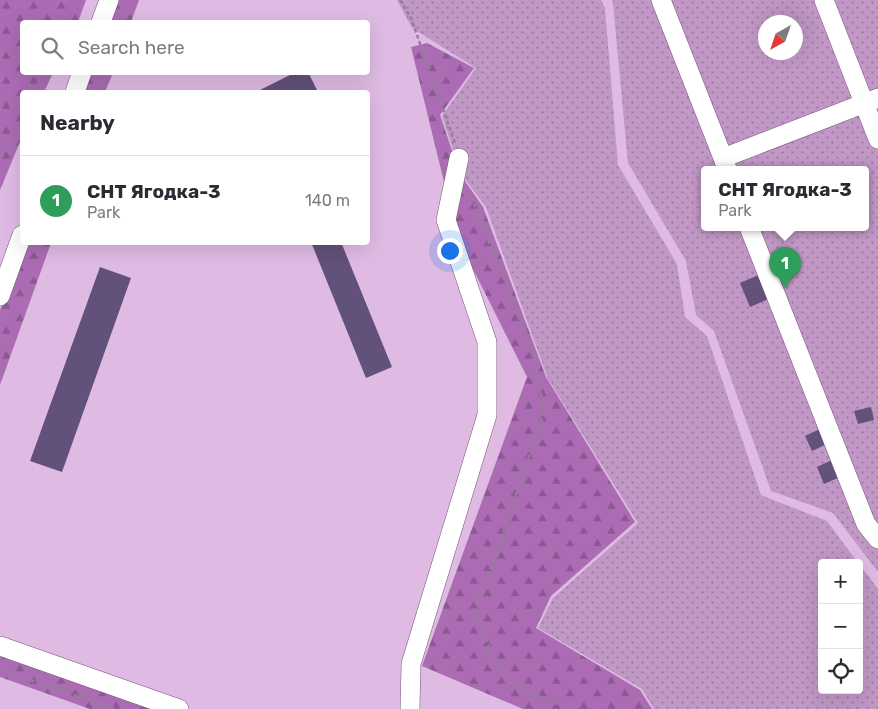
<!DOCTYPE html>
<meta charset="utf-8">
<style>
:root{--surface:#fff;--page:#f7f7f7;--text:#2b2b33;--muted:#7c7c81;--line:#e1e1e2;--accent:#b45309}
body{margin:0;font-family:Rubik,sans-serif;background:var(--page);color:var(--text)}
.controls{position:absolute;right:15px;bottom:15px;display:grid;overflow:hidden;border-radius:5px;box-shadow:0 5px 20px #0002}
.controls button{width:45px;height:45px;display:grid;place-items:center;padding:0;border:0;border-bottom:1px solid var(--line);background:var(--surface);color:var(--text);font:25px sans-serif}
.compass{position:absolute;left:758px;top:15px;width:45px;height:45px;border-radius:50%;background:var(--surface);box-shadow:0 5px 20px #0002;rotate:220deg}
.you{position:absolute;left:449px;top:250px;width:18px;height:18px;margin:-12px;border:4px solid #fff;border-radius:50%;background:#1a73e8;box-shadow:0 0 0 8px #1a73e833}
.badge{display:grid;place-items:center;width:32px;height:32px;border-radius:50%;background:var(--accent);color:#fff;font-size:16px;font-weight:700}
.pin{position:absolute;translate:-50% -41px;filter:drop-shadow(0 1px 2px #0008)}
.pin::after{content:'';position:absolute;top:26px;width:18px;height:15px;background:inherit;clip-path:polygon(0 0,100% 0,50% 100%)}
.popup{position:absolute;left:701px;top:166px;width:168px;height:65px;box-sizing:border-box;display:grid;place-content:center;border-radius:5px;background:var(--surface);filter:drop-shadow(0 1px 4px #0005);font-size:16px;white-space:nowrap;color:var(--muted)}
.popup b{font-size:19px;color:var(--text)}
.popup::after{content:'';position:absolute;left:50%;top:100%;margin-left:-10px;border:10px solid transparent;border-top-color:var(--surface)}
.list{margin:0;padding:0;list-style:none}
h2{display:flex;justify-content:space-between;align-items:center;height:65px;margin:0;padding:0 20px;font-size:21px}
h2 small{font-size:16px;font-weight:400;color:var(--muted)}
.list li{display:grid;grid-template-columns:32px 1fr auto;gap:15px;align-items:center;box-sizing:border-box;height:90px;padding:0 20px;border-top:1px solid var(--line)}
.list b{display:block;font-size:19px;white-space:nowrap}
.list p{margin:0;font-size:16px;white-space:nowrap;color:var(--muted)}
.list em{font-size:16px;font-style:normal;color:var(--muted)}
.icon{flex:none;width:28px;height:28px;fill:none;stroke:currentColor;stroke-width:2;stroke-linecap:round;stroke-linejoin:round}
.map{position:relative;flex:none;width:878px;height:709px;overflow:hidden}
.search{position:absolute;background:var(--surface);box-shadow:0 5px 20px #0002;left:20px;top:20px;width:350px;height:55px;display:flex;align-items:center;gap:12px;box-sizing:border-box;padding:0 18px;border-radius:5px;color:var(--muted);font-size:19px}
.panel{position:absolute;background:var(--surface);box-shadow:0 5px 20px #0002;left:20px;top:90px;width:350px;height:155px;border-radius:5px}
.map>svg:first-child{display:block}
</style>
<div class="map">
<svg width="878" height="709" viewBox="0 0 878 709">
<defs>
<pattern id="grass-dots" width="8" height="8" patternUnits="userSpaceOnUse" patternTransform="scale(1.25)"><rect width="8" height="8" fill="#c097c5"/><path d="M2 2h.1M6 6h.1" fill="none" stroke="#9c7ba0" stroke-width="1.8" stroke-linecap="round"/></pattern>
<pattern id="forest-firs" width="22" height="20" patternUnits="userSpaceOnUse" patternTransform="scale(1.25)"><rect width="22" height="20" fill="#ab6cb4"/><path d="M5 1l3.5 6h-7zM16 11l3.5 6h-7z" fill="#8c5893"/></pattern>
</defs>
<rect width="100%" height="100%" fill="#dfbbe3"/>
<path fill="url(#grass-dots)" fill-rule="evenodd" d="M397,0H601L605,8L618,165L677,264L685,317L707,336L761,495L827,521L858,563H822V690H859V564L878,589V709H654L642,689L538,628L553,598L638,523L548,379L486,207L461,174L442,116L476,68L412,28Z
M612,0H878V572L833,513L771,491L714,331L696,315L686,261L628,163L613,4ZM766,22H796V52H766ZM705,169H865V227H705Z"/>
<path fill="url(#forest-firs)" d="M0,0H86L78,22H22V72L53,73L44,92H22V137L0,190Z
M115,0H139L131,22H107Z
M427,43L474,68L440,115L460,174L483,207L546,377L635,522L551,596L536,628L640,690L652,709H523L422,666L527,377L458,239L411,47Z
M88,73H113L105,92H81Z
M25,243H51L0,385V310Z
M0,654L153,709H90L0,677Z"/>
<path fill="#62517a" d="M296,72H308L318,92H256Z
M311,242H341L392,367L366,378Z
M100,267L131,278L62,472L30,461Z
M763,273L773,297L750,307L740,283Z
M871,407L874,420L858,424L854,411Z
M822,428L829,443L812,451L805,436Z
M832,460L840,477L824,484L817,467Z"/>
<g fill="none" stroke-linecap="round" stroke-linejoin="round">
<defs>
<path id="minor" d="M661,0L723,158
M824,0L878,139
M101,22L109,0
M75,92L82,72
M727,169L723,158L878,98
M749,227L866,524L878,539
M0,296L22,235
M0,646L179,709
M410,709L411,664L487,415V342L446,220L459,158"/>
</defs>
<use href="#minor" stroke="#765579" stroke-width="20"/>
<path stroke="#987d9b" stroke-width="2.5" stroke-dasharray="4 2.5" stroke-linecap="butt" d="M400,0L411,18L455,143
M470,191L478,216L534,351L544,412L485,586L475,608L491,652L516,685L568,709
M0,669L114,709"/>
<use href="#minor" stroke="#fff" stroke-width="19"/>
</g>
</svg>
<div class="controls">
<button>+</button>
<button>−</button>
<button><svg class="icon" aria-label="locate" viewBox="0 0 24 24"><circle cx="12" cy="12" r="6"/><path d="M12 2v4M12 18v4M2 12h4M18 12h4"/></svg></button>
</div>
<svg class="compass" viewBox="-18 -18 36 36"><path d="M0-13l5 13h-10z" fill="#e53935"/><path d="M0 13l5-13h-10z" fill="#7c7c81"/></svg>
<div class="you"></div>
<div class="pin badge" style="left:785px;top:288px;background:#2e9e5b">1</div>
<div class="popup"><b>СНТ Ягодка-3</b>Park</div>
<div class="search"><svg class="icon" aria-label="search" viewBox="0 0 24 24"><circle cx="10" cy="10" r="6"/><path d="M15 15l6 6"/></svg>Search here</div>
<section class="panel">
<h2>Nearby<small></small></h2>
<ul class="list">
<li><span class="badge" style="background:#2e9e5b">1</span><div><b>СНТ Ягодка-3</b><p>Park</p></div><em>140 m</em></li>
</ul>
</section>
</div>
